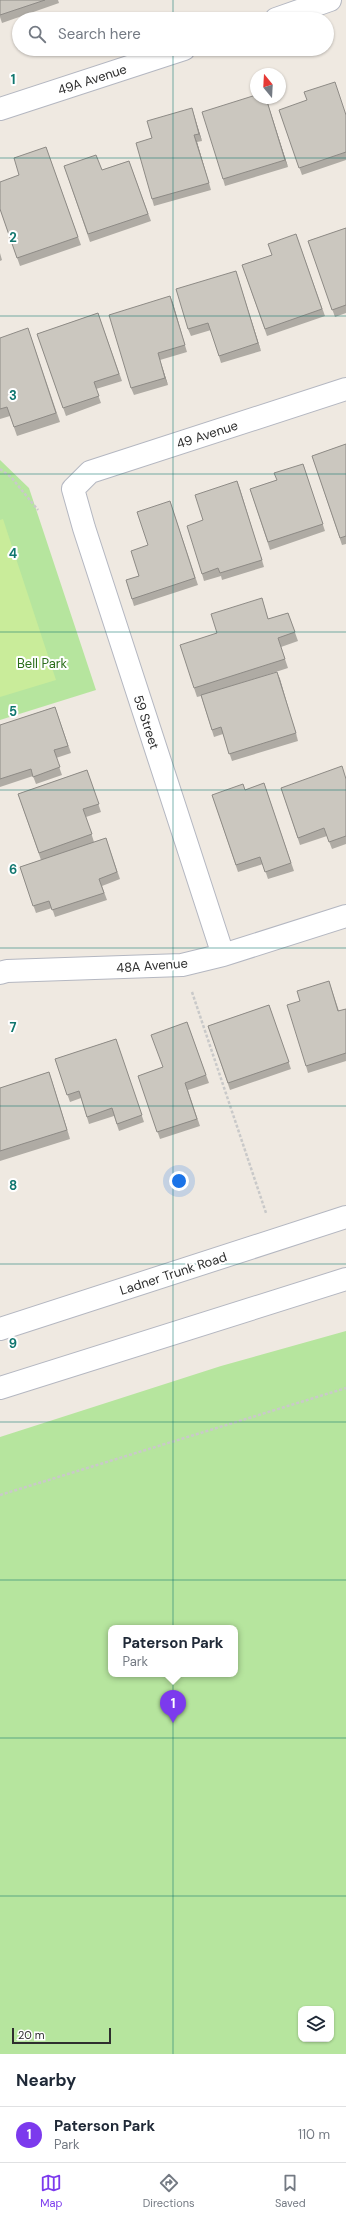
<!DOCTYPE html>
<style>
:root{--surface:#fff;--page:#f6f6f7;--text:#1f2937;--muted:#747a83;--line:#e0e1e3;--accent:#7c3aed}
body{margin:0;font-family:"DM Sans",sans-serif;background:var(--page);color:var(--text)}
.controls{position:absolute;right:12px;bottom:12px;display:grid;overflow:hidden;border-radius:8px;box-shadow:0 1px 3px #0004}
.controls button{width:36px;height:36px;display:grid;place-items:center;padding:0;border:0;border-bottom:1px solid var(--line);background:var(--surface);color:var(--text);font:20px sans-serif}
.compass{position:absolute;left:250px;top:68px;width:36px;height:36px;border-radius:50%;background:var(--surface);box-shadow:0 1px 3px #0004;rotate:342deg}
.scale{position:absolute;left:12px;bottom:10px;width:99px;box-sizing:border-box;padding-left:4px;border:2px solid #2e2e2e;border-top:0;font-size:11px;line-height:14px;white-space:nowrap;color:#2e2e2e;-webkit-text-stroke:3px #fff;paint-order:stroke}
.you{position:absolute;left:179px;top:1181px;width:14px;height:14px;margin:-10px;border:3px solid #fff;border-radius:50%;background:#1a73e8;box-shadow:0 0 0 6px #1a73e833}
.badge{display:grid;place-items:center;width:26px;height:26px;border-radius:50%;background:var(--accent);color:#fff;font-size:13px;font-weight:700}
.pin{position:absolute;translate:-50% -33px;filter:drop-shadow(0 1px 2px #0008)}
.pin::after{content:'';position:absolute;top:21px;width:14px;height:12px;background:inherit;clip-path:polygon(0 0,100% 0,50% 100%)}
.popup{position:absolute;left:108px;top:1625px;width:130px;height:52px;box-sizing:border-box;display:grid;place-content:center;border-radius:8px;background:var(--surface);filter:drop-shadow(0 1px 3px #0005);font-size:13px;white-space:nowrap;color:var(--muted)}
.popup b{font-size:15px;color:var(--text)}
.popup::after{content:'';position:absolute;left:50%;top:100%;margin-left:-8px;border:8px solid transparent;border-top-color:var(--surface)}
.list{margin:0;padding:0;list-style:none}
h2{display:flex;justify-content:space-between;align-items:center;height:52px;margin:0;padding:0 16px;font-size:17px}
h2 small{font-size:13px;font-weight:400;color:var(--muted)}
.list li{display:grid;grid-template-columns:26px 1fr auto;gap:12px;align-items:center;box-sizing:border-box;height:56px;padding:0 16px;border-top:1px solid var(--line)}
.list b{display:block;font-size:15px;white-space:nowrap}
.list p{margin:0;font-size:13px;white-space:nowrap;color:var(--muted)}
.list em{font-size:13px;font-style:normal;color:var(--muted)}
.icon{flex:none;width:22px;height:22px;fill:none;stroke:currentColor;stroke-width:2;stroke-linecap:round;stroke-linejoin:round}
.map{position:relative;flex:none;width:346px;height:2054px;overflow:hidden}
.search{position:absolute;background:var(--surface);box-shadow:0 1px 3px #0004;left:12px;right:12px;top:12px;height:44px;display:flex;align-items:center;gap:10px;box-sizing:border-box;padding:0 14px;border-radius:22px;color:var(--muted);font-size:15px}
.sheet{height:108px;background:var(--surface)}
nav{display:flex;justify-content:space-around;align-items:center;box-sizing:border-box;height:56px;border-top:1px solid var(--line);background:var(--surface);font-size:11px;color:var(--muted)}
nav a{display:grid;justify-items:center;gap:2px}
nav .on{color:var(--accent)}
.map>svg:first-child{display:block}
</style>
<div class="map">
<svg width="346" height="2054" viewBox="0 0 346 2054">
<rect width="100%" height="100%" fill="#efe9e1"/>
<path fill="#b6e59e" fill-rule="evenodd" d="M0,460L29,488L96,690L0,720Z
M346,1331V2054H0V1437L221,1366ZM111,1628H235V1674H111ZM301,2009H331V2039H301Z"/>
<path fill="#c9ec9a" d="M3,519L56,680L0,697V520Z"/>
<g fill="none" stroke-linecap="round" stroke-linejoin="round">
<defs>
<path id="minor" d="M276,19L330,0
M0,109L184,49
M223,955L84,528L73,489L90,472L346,389
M0,973L7,971L182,965L223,955L346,916"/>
<path id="secondary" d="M0,1329L346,1217
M0,1388L346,1279"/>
</defs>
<use href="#minor" stroke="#b4b7c1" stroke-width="24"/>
<use href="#secondary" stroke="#b4b7c1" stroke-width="24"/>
<path stroke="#c9c9c9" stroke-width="2.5" stroke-dasharray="3 2" stroke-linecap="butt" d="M0,469L11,477L38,510
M192,992L266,1213
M0,1495L346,1388"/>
<use href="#minor" stroke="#fff" stroke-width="22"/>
<use href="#secondary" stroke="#fff" stroke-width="22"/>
</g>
<path fill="#afaba4" d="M0,0H58L59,3L2,23L0,17Z
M266,98L288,167L225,186L223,179Z
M192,108L202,141L197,142L211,190L154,206L152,199Z
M279,110L346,114V160L302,175Z
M46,147L81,245L20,266L0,209L19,175Z
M129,161L151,221L90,242L64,166L102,170Z
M346,228V313L335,317L308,241Z
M296,234L325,316L267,336L242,265L272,255Z
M0,253L2,260L0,261Z
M236,271L261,351L221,363L211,330L191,336L188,329Z
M170,296L187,352L160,360L168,385L134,395L131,388Z
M98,313L122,381L96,389L101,403L66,416L37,334Z
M31,337L60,422L17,436L10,416L0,419V338Z
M346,444V544L342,545L312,456Z
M303,464L325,531L270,550L250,489L277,480Z
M237,481L264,567L222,580L221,576L204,581L202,574L203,520Z
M170,501L198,585L134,606L126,580L139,576L148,545Z
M262,598L268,619L288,613L298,641L281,647L288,668L235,685L277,672L298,741L232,761L223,734L214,737L201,696L197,697L194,688L217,633Z
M55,707L71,753L56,758L62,775L36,784L33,776L0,787V725Z
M87,770L101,812L86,817L94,842L106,838L120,879L102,886L107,900L55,917L52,908L36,913L20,867L41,860L18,794Z
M346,778V844L332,849L327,836L300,845L281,788Z
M264,783L294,871L268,879L263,864L238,872L212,795L245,790Z
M329,981L339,1011L346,1009V1061L308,1073L306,1066L300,1001Z
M269,1005L291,1069L230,1090L208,1026Z
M187,1022L209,1083L188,1090L200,1126L160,1139L138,1076L163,1067Z
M116,1039L144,1122L119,1131L114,1116L89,1124L81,1098L70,1102L55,1059Z
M49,1072L70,1139L0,1161V1088Z"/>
<path fill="#8e8b86" d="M266,98L288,167L285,160Z
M192,108L194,115L202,141L199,134Z
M194,135L197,142L211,190L209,183Z
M236,271L238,278L261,351L258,343Z
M170,296L173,303L187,352L185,345Z
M158,353L160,360L168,385L165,378Z
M237,481L240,489L264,567L262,560Z
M277,672L280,679L298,741L296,733Z
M49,1072L52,1081L70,1139L67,1130Z"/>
<path fill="#cbc7bf" stroke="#8e8b86" d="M0,0H45L0,15Z
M335,82L346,115V152L299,168L279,110L307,100L304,92Z
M256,95V98H266L285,160L223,179L202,112Z
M192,108L199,134L194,135L209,183L152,199L136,143L152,138L147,121Z
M46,147L78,237L17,258L0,209V182L19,175L14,158Z
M96,155L102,170L129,161L148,214L88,234L64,166Z
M346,228V305L332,310L308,241Z
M296,234L322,309L265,329L242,265L272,255L268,244Z
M236,271L258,343L219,356L208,323L188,329L176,289Z
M170,296L185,345L158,353L165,378L131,388L109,315Z
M98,313L119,374L94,382L99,396L63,408L37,334Z
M28,328L56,413L14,427L7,407L0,409V338Z
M346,444V536L340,538L312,456Z
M303,464L323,524L268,542L250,489L277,480L274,473Z
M237,481L262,560L220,573L218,568L202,574L187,526L203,520L195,495Z
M170,501L195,578L132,599L126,580L139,576L131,551L148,545L137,512Z
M262,598L268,619L288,613L295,632L278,638L285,659L194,688L180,645L217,633L211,614Z
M277,672L296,733L229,754L221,727L212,730L201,695Z
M55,707L68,746L54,750L60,767L33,777L31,769L0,779V725Z
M342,766L346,779V836L329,842L324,828L298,838L281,788Z
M87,770L99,804L83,809L92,834L39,853L18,794Z
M264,783L291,863L265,872L260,857L236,865L212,795L243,784L245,790Z
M106,838L117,872L99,879L104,893L52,910L49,901L33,906L20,867Z
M329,981L338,1011L346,1009V1053L306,1066L287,1005L300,1001L297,991Z
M269,1005L289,1062L228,1083L208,1026Z
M187,1022L206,1075L185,1083L197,1119L157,1132L138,1076L163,1067L151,1035Z
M116,1039L142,1115L117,1124L112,1108L87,1117L79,1091L67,1095L55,1059Z
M49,1072L67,1130L0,1151V1088Z"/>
<path fill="none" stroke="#0f766e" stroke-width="1" stroke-opacity="0.55" d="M173,0V19M173,49V2054M0,158H346M0,316H346M0,474H346M0,632H346M0,790H346M0,948H346M0,1106H346M0,1264H346M0,1422H346M0,1580H346M0,1738H346M0,1896H346"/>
<g text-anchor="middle" stroke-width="4" stroke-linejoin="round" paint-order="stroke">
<g font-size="13" fill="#2e2e2e" stroke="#fff">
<text transform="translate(92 79) rotate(-18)" y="5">49A Avenue</text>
<text transform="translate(207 434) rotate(-18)" y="5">49 Avenue</text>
<text transform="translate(147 722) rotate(72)" y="5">59 Street</text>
<text transform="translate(152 965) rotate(-4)" y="5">48A Avenue</text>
<text transform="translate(173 1273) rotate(-18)" y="5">Ladner Trunk Road</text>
</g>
<g font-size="13" fill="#2c6e1b" stroke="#fff">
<text x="42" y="668">Bell Park</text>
</g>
</g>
<g font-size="13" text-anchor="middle" font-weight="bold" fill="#0f766e" stroke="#fff" stroke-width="4" stroke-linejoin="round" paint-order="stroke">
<text x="13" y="84">1</text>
<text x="13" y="242">2</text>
<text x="13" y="400">3</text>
<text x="13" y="558">4</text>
<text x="13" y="716">5</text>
<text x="13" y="874">6</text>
<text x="13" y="1032">7</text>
<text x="13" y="1190">8</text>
<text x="13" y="1348">9</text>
</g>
</svg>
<div class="controls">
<button><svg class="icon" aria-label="layers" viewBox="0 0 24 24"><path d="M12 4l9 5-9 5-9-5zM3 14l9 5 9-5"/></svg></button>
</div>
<svg class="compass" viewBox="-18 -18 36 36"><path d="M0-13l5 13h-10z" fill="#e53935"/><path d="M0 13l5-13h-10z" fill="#747a83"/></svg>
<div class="scale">20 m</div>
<div class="you"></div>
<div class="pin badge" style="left:173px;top:1723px">1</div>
<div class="popup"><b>Paterson Park</b>Park</div>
<div class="search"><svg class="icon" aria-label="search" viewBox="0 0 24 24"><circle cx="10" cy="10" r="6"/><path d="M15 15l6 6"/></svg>Search here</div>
</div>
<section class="sheet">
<h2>Nearby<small></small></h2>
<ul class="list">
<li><span class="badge">1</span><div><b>Paterson Park</b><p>Park</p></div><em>110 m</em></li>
</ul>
</section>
<nav>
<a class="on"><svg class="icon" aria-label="map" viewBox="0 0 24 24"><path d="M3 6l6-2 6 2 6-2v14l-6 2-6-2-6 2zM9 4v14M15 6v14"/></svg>Map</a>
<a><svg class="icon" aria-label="directions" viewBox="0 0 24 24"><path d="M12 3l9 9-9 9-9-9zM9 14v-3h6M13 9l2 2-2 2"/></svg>Directions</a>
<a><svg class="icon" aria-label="saved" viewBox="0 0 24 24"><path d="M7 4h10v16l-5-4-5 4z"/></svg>Saved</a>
</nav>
